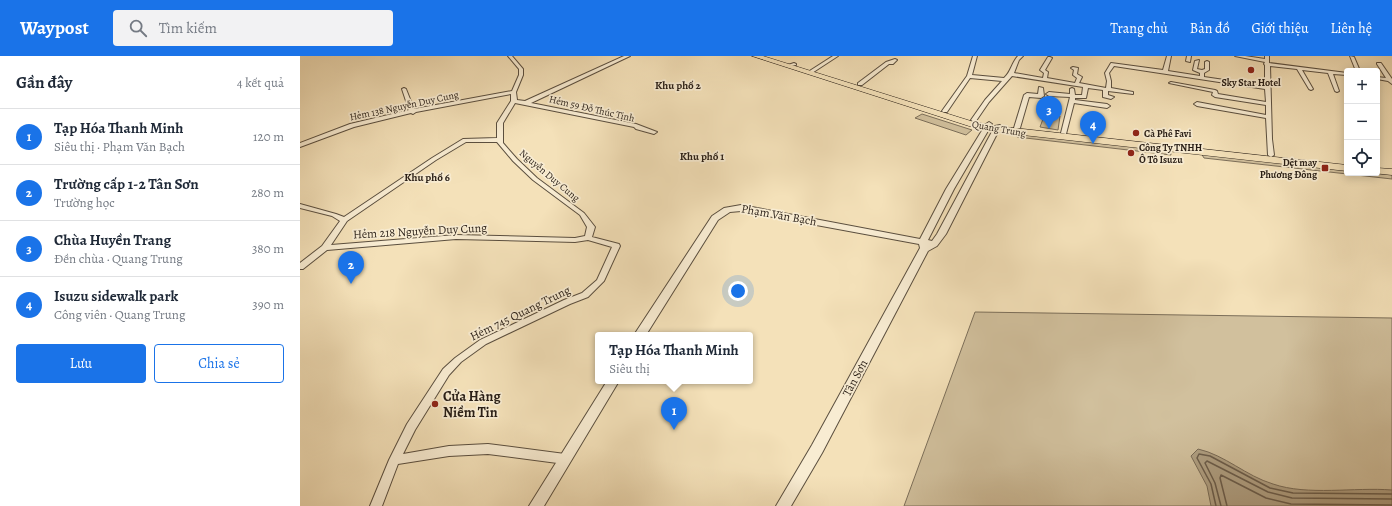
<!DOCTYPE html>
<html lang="vi">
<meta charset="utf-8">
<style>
:root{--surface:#fff;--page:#f2f2f3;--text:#1f2937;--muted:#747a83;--line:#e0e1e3;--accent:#1a73e8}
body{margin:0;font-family:Alegreya,serif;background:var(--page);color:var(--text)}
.controls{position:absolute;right:12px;top:12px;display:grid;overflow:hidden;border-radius:4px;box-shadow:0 2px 10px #0003}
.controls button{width:36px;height:36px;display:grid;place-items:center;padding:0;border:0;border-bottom:1px solid var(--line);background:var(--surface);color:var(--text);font:20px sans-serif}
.you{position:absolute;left:438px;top:235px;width:14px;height:14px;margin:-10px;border:3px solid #fff;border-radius:50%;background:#1a73e8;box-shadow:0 0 0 6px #1a73e833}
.badge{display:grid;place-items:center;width:26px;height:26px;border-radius:50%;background:var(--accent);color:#fff;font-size:13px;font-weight:700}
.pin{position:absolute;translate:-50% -33px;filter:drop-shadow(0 1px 2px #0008)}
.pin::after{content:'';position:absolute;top:21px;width:14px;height:12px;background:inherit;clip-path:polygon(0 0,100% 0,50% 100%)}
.popup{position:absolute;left:295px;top:276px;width:158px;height:52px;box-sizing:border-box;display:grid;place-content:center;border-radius:4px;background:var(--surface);filter:drop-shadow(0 1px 3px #0005);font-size:13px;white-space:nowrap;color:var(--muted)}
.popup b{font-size:15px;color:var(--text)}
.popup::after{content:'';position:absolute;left:50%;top:100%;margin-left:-8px;border:8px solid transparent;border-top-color:var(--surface)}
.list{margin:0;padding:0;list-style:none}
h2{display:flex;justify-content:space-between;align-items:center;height:52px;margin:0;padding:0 16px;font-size:17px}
h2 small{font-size:13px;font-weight:400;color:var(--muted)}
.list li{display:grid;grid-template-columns:26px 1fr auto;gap:12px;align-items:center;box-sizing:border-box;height:56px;padding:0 16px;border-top:1px solid var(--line)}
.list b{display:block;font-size:15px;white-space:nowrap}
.list p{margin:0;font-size:13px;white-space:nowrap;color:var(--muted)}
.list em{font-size:13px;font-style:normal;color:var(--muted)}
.actions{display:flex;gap:8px;padding:12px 16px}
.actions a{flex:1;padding:9px 0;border:1px solid var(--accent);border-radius:4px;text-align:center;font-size:14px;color:var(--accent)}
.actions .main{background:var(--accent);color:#fff}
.icon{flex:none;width:22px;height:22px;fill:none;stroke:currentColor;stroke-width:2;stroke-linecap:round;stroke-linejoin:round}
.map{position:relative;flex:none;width:1092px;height:450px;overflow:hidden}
header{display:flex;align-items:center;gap:24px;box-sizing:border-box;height:56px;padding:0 20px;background:var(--accent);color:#fff}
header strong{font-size:19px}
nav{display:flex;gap:22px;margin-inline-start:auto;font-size:14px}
.search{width:280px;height:36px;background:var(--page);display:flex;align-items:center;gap:10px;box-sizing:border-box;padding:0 14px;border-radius:4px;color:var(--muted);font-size:15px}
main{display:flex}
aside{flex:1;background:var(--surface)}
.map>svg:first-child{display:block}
</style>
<header>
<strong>Waypost</strong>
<div class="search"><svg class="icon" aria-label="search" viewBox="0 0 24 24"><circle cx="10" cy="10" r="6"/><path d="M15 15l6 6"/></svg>Tìm kiếm</div>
<nav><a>Trang chủ</a><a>Bản đồ</a><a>Giới thiệu</a><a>Liên hệ</a></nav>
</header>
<main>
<aside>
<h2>Gần đây<small>4 kết quả</small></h2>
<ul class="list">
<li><span class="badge">1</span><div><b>Tạp Hóa Thanh Minh</b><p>Siêu thị · Phạm Văn Bạch</p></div><em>120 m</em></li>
<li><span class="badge">2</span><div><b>Trường cấp 1-2 Tân Sơn</b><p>Trường học</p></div><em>280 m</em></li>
<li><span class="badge">3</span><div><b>Chùa Huyền Trang</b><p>Đền chùa · Quang Trung</p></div><em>380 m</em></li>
<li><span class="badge">4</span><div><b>Isuzu sidewalk park</b><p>Công viên · Quang Trung</p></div><em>390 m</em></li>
</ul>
<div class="actions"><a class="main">Lưu</a><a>Chia sẻ</a></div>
</aside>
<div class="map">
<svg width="1092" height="450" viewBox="0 0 1092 450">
<rect width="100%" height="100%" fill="#f4e1b9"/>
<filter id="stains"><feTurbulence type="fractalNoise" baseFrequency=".005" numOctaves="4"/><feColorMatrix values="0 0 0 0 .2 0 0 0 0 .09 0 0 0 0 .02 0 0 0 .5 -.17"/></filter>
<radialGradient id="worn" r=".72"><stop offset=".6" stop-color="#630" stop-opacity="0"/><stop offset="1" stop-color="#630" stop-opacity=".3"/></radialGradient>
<path fill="#d1c09d" stroke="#7c6f5a" d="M622,58L672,74L666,79L615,62Z
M748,58L760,60L758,74L740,71L743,63H747Z
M718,77L870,94L871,99L717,81Z
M901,97L1047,113V117L1092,118V123L904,102Z
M675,256L1092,262V450H604Z"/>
<path fill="#af9f82" stroke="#796b57" d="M898,393C925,399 946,420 973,428C1008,440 1054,431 1092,434V450H911L907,430L891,400Z"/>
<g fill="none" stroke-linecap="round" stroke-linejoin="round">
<path stroke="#6c5e4c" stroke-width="1.5" d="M916,450L911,428L897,402L899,398L910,400L970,432L993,437L1092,438
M921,450L915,427L905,407L907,405L968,436L992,442L1092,443
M927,450L920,422L921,419L966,442L991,448L1092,449"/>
<defs>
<path id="minor" d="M208,0H212L223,13V19L216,36L217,44L225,45L324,0H330L231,47L336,68L357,76L354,78L336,73L334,71L215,47L203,67V87L217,103L237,122L284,157L295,171L292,181L319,188L320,190L304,225L288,241L270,248L186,288L161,306L149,319L115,374L103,398L149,390L188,388L265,398L269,400L270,403L269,406L265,408L188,398L149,400L98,408L82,450H70L89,404L107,368L143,313L155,302L180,284L264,244L282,237L297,224L312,191L288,184L275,186L156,183L27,194L3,213H0V207L22,190L40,165L32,160L0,152V148L36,158L44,161L132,102L163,83L197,82V67L211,45V38L116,56L113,58L111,57L54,71L0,91V87L50,68L109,54L102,33L104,32L106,33L114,53L212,35L219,19V13ZM166,86H197L213,105L233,124L280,159L287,171L285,180L275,182L156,179L31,189L47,165L136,104Z
M533,0H538L512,17L508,16Z
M673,0H677L672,19L704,22C711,16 712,6 718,0H723L719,4L714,17L743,22L744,17L740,14L748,1H750L752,2L745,14L748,16L747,22L775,27L777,22L773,19L774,14L771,12L773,11L778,12L777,18L782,21L779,27L806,32L807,25L805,17L811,7L863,14L867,0H871L868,15L900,20V17L893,14L895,5L899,4L897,13L902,14L905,13V6L907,5L909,6V14L904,17V21L965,30V9L964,8L965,6L935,0H945L965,3V0H969V7L1047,17V19L1033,18L1039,35L1037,36L1035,35L1028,17L1002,14L1013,33L1011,34L1009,33L997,13L970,10L972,83L974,99L971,101L968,99L966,62L897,50L894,48L897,46L966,59V49L915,41L912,39L913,36L869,27L871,26L915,34L917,35L918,38L966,46L965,33L814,10L809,17L811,25V32L833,36V38L808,35V39L814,41L811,43L803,41V34L788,32L786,42H775V44L807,48L810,50L807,52L774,47L766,78L761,77L770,41L749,40L746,38L749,36L770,38V33L772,32L774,33L775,39H782L783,31L712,20L689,46L676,65L674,66L671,64L685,44L702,25L670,22L647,56H643L642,55L667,20Z
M887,0H891L890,6L886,5Z
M1050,0L1054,1L1060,15H1056Z
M595,3L597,4L593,8H589L562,29H558V27L586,6Z
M494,7L496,8V9L490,10L488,9Z
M1077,7H1081L1092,23V28L1088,25L1077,23V21L1086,22L1077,8Z
M739,31L743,32L744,40L741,42L729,41L720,72L715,73L714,72L724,39L727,37L738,38Z"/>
<path id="tertiary" d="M689,66L692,68L654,133L628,184L632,185L637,178L695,70L700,69L701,70L646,178L637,190L628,195L522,397L491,450H476L512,389L620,192L619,188L441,155L430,156L418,164L346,279H334L412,160L424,152L441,149L620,183L646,133L686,68Z
M307,325H319L244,450H229Z"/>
<path id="primary" d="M452,0H463L674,66L696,70L1047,109V115L696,76L669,70Z
M1077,112L1092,113V119L1073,117H1077Z"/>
</defs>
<use href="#minor" stroke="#5b4f3f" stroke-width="2"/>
<use href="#tertiary" stroke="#5b4f3f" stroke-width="2"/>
<use href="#primary" stroke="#281e16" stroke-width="1"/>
<use href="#minor" fill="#f8ecd2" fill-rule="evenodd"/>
<use href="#tertiary" fill="#f8ecd2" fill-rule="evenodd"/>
<use href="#primary" fill="#f4e1b9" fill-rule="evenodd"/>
</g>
<g fill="#8f2418" stroke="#f8ecd2" stroke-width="1.5">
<circle cx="951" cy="14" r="4"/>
<circle cx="836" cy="77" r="4"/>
<circle cx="831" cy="97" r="4"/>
<rect x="1021" y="108" width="8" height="8" rx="2"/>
<circle cx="135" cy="348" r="4"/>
</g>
<g text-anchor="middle" stroke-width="3.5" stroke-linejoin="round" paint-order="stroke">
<g font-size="10" font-weight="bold" fill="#281e16" stroke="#f8ecd2" text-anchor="start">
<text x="951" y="30" text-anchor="middle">Sky Star Hotel</text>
<text x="844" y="81">Cà Phê Favi</text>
<text x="839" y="95">Công Ty TNHH<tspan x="839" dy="12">Ô Tô Isuzu</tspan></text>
<text x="1017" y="110" text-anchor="end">Dệt may<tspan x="1017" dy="12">Phương Đông</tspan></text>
</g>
<g font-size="10" fill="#281e16" stroke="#f8ecd2">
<text transform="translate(104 49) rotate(-12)" y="4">Hẻm 138 Nguyễn Duy Cung</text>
<text transform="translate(292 52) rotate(13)" y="4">Hẻm 59 Đỗ Thúc Tịnh</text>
<text transform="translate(699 72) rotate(10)" y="4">Quang Trung</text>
<text transform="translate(250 119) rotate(40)" y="4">Nguyễn Duy Cung</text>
</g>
<g font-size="11" font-weight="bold" fill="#281e16" stroke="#f8ecd2">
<text x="378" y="33">Khu phố 2</text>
<text x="402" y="104">Khu phố 1</text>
<text x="127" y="125">Khu phố 6</text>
</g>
<g font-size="12" fill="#281e16" stroke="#f8ecd2">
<text transform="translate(479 159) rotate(10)" y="4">Phạm Văn Bạch</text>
<text transform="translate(120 175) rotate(-3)" y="4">Hẻm 218 Nguyễn Duy Cung</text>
<text transform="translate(220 257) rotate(-26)" y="4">Hẻm 745 Quang Trung</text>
<text transform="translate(555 322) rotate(-62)" y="4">Tân Sơn</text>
</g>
<g font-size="14" font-weight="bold" fill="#281e16" stroke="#f8ecd2" text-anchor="start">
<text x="143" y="345">Cửa Hàng<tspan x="143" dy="16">Niềm Tin</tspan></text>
</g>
</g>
<rect width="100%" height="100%" filter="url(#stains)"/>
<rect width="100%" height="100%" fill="url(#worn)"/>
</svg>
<div class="controls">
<button>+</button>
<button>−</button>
<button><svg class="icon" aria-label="locate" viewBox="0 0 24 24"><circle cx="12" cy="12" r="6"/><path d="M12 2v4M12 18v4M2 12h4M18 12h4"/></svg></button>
</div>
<div class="you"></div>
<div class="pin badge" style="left:374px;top:374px">1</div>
<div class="popup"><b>Tạp Hóa Thanh Minh</b>Siêu thị</div>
<div class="pin badge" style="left:51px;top:228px">2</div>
<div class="pin badge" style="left:749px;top:73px">3</div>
<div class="pin badge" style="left:793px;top:88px">4</div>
</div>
</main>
